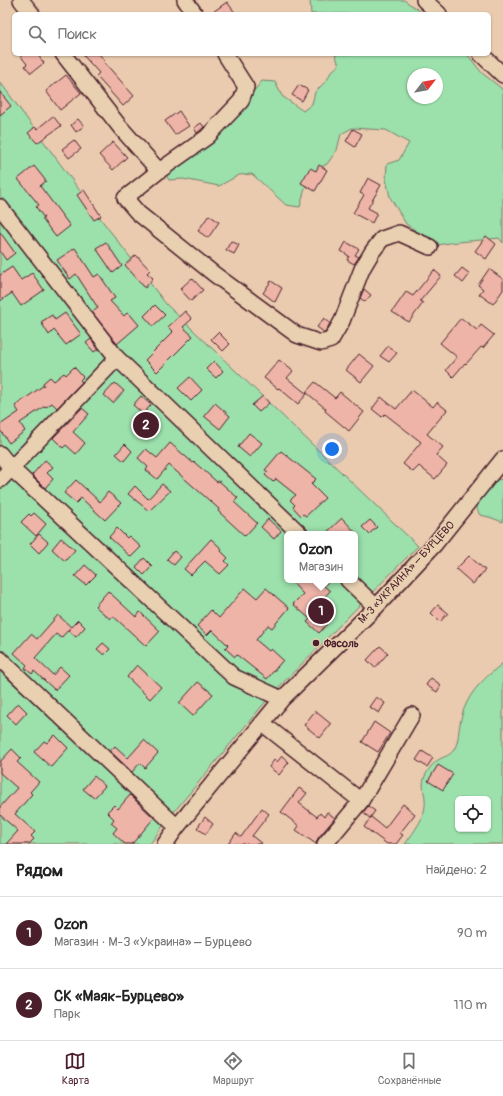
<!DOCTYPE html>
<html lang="ru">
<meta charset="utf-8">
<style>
:root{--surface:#fff;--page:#f6f6f6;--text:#222;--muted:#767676;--line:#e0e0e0;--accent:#4a1f2b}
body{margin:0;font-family:Pangolin,sans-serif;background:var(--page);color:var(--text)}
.controls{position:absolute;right:12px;bottom:12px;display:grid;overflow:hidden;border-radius:6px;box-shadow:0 1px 3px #0004}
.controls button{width:36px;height:36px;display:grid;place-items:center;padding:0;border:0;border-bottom:1px solid var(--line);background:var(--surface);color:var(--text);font:20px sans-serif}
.compass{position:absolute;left:407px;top:68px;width:36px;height:36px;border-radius:50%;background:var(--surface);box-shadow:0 1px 3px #0004;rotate:59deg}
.you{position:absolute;left:332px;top:449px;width:14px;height:14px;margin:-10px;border:3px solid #fff;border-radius:50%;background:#1a73e8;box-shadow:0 0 0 6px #1a73e833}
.badge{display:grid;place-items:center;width:26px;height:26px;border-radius:50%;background:var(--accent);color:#fff;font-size:13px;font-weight:700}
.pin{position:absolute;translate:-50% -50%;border:2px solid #fff;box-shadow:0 1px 4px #0006}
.popup{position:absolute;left:284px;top:531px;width:74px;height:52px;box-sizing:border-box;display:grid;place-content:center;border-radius:6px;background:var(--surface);filter:drop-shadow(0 1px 3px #0005);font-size:13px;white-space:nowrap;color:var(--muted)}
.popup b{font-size:15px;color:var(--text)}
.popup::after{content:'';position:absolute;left:50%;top:100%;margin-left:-8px;border:8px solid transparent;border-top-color:var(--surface)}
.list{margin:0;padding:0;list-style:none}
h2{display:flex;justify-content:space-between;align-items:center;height:52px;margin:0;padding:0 16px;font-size:17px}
h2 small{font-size:13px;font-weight:400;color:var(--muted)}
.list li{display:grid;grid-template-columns:26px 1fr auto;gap:12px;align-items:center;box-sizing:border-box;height:72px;padding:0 16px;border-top:1px solid var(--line)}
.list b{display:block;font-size:15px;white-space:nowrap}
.list p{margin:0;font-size:13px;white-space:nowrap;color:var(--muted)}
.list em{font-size:13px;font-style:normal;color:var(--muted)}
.icon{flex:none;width:22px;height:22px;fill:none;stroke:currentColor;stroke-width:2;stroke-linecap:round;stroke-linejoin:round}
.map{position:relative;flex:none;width:503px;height:844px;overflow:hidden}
.search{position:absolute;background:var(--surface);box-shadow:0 1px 3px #0004;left:12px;right:12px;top:12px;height:44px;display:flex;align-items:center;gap:10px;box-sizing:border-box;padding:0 14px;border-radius:6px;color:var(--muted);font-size:15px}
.sheet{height:196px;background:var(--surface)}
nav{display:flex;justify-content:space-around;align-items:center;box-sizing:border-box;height:56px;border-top:1px solid var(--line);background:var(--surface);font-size:11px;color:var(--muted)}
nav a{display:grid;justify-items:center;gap:2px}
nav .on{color:var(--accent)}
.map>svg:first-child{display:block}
</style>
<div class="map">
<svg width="503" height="844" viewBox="0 0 503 844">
<rect width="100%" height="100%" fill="#eacbaf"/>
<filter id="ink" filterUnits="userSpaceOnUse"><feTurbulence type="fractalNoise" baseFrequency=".025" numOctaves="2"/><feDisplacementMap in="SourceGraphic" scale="8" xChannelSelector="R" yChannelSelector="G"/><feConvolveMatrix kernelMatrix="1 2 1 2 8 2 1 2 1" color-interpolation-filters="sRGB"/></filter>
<g filter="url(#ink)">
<path fill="#9ce0ac" stroke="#73806c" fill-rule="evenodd" d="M310,0H404L424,14H311Z
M335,54H467L482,73L501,88L503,91V243L499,238C478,241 457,241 437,245L406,224L390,197L386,179L387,164L399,160L409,143L386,130L352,128L341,134L337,150L327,164L319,168L308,177L300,207L286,205L252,174L239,175L219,186L183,179L169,180L165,174L231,119L262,81L275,82L282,96L303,111L312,104L315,92L327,80L331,72L339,65ZM413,74H437V98H413Z
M0,82L97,214L166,304L418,546L272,694L168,819L150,844H0ZM287,534H355V580H287Z
M503,479V522L489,517L480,515C470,500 485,491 495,480Z
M503,663V844H405C415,830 427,816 425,798C424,791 422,786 424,779C426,772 432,764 438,760C443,757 449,756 453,751C459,743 458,733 460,724C465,695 481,681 503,663ZM458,799H488V829H458Z"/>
<path fill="#eeb4a8" stroke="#4a1f2b" d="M227,2L236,14H210Z
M19,54H37L44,63L31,73L25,66L27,64Z
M82,54H99L105,61L104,62L134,96L123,106L96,76L99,73Z
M66,75L81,93L60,110L46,91Z
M299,85L308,90L302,101L292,95Z
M0,92L11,106L0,115Z
M179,111L189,126L175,135L165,121Z
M53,116L61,126L37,143L28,133L35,127L37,129Z
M78,119L84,126L76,132L71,125Z
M201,123L204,127L197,133L194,128Z
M353,129L362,134L355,147L346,141Z
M74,140L81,149L69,158L62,149Z
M113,142L127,157L113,170L99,155Z
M319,165L327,170L315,191L301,183L310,168L316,171Z
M34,166L46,181L40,186L70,226L56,237L42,219L44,218L36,207L39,205L18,179Z
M368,178L381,185L368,208L377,213L372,223L353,213L364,195L360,193Z
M84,190L101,216L94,220L77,195Z
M209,215L219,222L208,238L198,231Z
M0,232L15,253L6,260L0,251Z
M486,236L496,244L486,259L475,251Z
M231,241L239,245L234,254L226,250Z
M106,242L122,266L113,273L96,248Z
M346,242L359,249L355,255L359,257L354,264L347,260L349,256L341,251Z
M75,248L94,277L99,274L115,298L110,301L124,316L128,312L139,325L117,344L92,312L98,308L76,274L70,279L57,260Z
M136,255L150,270L147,273L153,278L145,288L125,265Z
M12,267L21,280L32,273L44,290L21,306L12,293L0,301V275Z
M462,268L470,274L463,283L455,276Z
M489,269L503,279V290L493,304L479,294L483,289L478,285Z
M434,270L441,276L420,301L423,303L409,322L392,312L406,292L413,296Z
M192,278L203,290L191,301L180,289Z
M271,281L282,288L275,302L263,293Z
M364,289L371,295L365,302L360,298Z
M155,305L165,315L153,326L144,316Z
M185,311L192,319L183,327L193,336L157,372L145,360L173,332L168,327Z
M65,313L81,334L66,345L54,330L49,335L41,322L52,315L55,320Z
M324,318L330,323L325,333L317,327Z
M461,318L477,330L481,325L494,335L483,348L481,347L466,364L465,363L453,377L446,370L457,357L440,343Z
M218,332L230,344L223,351L211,339Z
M91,339L98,349L94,352L86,343Z
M388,346L397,353L389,362L380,356Z
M359,354L374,366L361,382L346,370Z
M279,360L293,371L287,378L307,394L298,404L279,388L278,389L264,378Z
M214,361L223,371L216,378L206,369Z
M74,367L83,377L80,380L82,382L57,408L52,403L46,407L45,406L20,423L25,431L9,443L0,430V425L19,412L15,406L44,385L43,383L50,377L54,381L64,373L66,375Z
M190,377L202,390L191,401L178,388Z
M315,382L335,398L340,392L364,412L349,431L325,411L326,409L306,392Z
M115,383L124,391L113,403L104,395Z
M412,390L433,407L437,402L447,410L427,434L443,447L436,455L447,465L435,479L419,466L413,472L403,464L421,442L385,414L382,417L372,409L381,397L396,409Z
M141,396L151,405L143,414L133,405Z
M263,396L269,403L259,412L252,405Z
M215,403L230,416L220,429L204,416Z
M82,408L89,414L73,432L85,443L76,454L66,445L63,448L53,438Z
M249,433L262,443L250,457L238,447Z
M170,443L193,463L194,462L217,482L219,481L238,498L234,502L257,523L245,536L218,511L219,509L169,465L157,479L146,470L148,467L138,458L146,449L157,458Z
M125,444L132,451L124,461L116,454Z
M281,451L316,479L311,484L325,498L306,516L303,514L301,516L293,507L295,505L290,500L296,495L276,479L273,482L265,475L268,472L265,470Z
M45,460L53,467L47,473L53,479L45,488L32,475Z
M76,480L100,502L108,492L121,503L105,520L81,498L76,503L64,493Z
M162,484L170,491L149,511L128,494L135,486L148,499Z
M34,513L46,524L36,536L21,522L29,514L31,516Z
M342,518L357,534H325Z
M268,519L281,531L274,539L261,527Z
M370,520L377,527L369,534L362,527Z
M117,528L127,538L129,536L141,547L131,557L109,537Z
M39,534L48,542L39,553L30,544Z
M61,538L75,550L65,561L52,549Z
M211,539L222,549L221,551L228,558L225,561L229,565L220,574L205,561L191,575L184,569Z
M174,551L181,557L174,565L167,559Z
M469,556L485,570L473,584L456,569Z
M144,558L152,566L144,575L136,567Z
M85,565L96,575L86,585L75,576Z
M290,580H329L324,586L330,591L318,604L333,617L319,633L307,622L310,619L293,604L303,594Z
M245,588L257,598L266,588L289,608L272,628L268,625L256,640L269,651L271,649L283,660L267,679L237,655L235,657L225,648L228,645L212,630L207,635L197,626L211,610L219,618Z
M108,591L136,617L140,612L160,631L146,646L113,616L110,619L95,606Z
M438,605L448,613L440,622L431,613Z
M58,615L71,627L78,620L85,627L76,637L68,630L70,628L61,638L56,634L35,658L53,675L60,667L69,675L55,690L34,671L32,674L25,668L27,665L14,653L31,634L37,639Z
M103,643L110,649L104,655L97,649Z
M380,646L388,653L375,668L367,660Z
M137,665L161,687L150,699L127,677Z
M431,678L441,685L437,692L426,685Z
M198,682L213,694L193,716L179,703Z
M376,697L385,703L379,713L369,707Z
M18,703L27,712L16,724L7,715Z
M315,711L331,724L320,738L304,725Z
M374,722L390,733L378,752L362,742Z
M55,735L68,748L51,767L34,752L44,741L47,743Z
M144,740L158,753L145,768L140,763L132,772L110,751L115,746L128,758Z
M12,749L21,758L17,762L39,782L30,792L32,794L15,814L35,832L31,836L34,839L29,844H6L18,831L0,815V807L17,788L0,773V762Z
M422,751L433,758L427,767L416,760Z
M282,756L289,762L279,775L269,767L274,760L277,762Z
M438,765L453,774L443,790L428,781Z
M94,776L105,786L94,798L83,789Z
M299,788L307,793L299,803L317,817L320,813L324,817L327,812L335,818L318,838L316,844L296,830L299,826L281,812Z
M130,795L154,818L132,844H125L113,833L117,828L111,823L114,819L107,812L114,805L118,809Z
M403,804L415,814L400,833L403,835L396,844H387L364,827L371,817L385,828Z
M368,806L375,811L370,818L363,813Z
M262,808L269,814L252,836L262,844H228L236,833L241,837Z
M205,817L213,824L206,834L197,828Z"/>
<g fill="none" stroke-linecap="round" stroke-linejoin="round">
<defs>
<path id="minor" d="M21,0L32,14
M185,0L195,14
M424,0L439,14
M63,54L120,127L159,171L207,137L241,101L246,87L225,54
M481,54L503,75
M159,171L125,198L138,213L214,274L297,335L321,343L331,340L342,321L362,269L372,252L382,239L399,233L430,247
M0,207L117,358L300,534
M0,454L11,468L234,677L282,699
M0,480L117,358
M348,580L376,607
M0,659L177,827
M262,723L361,801
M165,844L177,827L282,699L376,607L434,545L503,459
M325,844L361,801L412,715"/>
</defs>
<use href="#minor" stroke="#4a1f2b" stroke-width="18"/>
<use href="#minor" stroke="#e8d0b0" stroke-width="15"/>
</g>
</g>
<circle fill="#4a1f2b" stroke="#e8d0b0" stroke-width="1.5" cx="316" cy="643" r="4"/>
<g text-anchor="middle" stroke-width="3" stroke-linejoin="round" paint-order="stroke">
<g font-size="11" fill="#4a1f2b" stroke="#e8d0b0">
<text transform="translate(406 572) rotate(-47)" y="4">М-3 «УКРАИНА» – БУРЦЕВО</text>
</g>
<g font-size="11" font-weight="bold" fill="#4a1f2b" stroke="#e8d0b0" text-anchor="start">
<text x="324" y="647">Фасоль</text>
</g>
</g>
</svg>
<div class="controls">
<button><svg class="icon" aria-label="locate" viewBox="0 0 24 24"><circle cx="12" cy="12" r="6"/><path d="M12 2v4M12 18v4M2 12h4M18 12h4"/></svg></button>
</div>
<svg class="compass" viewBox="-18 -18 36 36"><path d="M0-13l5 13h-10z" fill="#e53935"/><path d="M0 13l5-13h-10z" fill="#767676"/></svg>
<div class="you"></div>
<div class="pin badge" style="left:321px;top:611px">1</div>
<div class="popup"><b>Ozon</b>Магазин</div>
<div class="pin badge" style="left:146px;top:425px">2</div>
<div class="search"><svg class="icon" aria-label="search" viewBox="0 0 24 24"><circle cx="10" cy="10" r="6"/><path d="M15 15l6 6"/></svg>Поиск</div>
</div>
<section class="sheet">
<h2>Рядом<small>Найдено: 2</small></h2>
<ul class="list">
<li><span class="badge">1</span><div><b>Ozon</b><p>Магазин · М-3 «Украина» – Бурцево</p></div><em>90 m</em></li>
<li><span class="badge">2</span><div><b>СК «Маяк-Бурцево»</b><p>Парк</p></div><em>110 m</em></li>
</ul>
</section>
<nav>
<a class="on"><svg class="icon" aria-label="map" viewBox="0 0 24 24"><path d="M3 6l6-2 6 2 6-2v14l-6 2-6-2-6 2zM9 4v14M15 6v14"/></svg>Карта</a>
<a><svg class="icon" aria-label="directions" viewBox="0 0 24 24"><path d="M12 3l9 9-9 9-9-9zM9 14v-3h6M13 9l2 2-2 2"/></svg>Маршрут</a>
<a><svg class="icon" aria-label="saved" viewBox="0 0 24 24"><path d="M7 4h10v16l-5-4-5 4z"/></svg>Сохранённые</a>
</nav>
